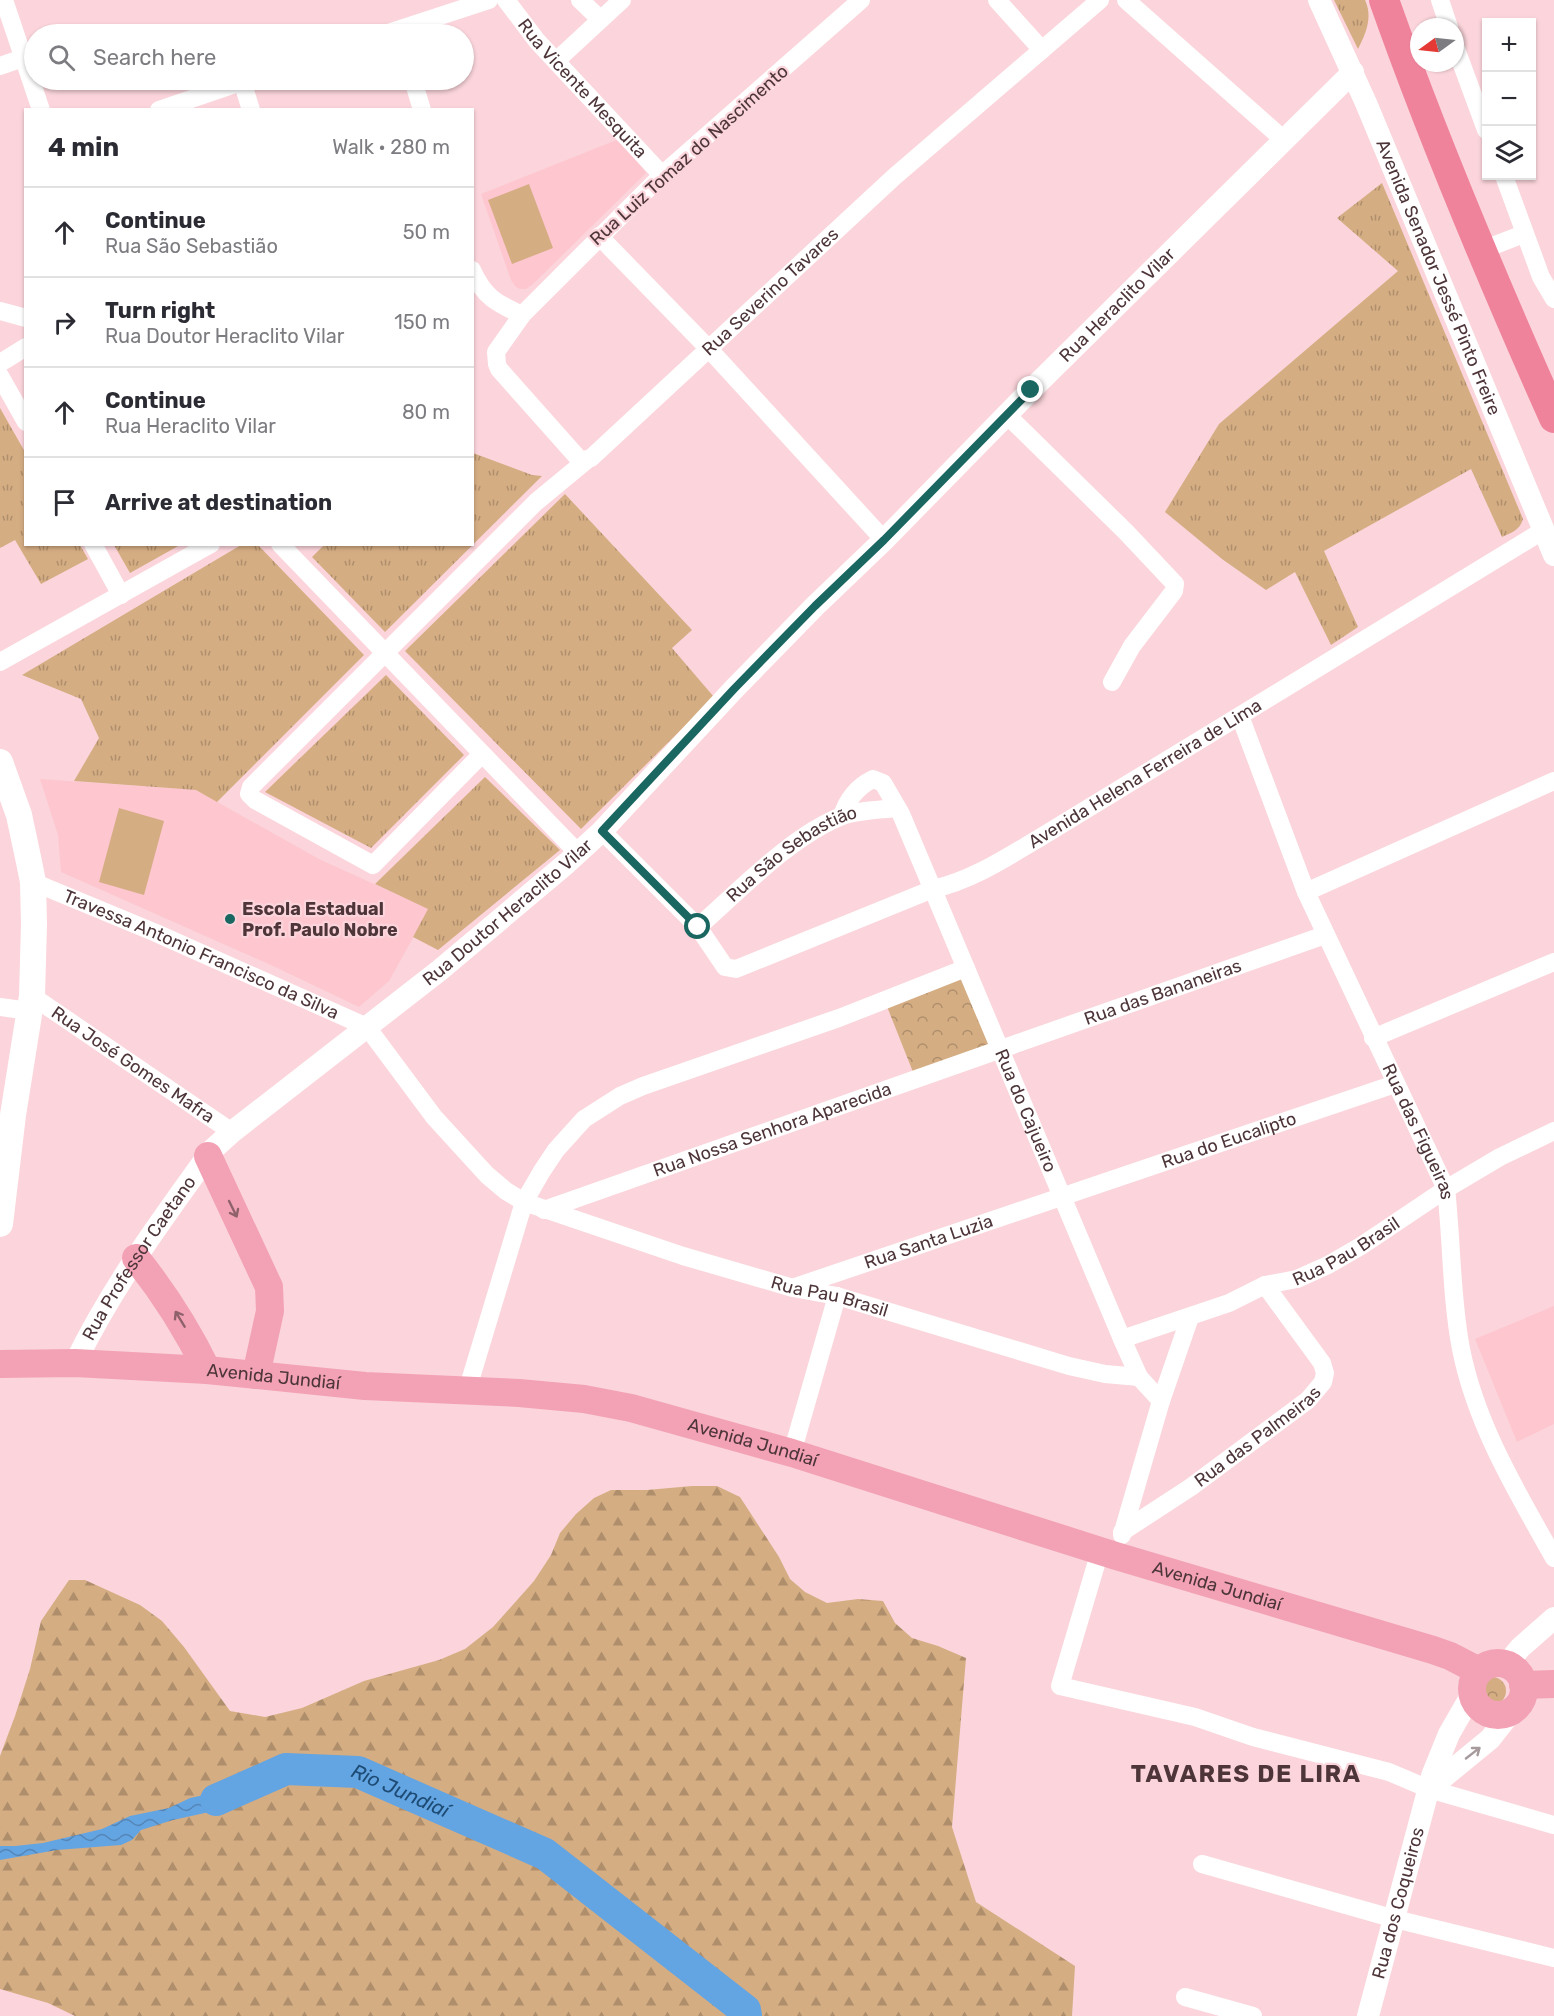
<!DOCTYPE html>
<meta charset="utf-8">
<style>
:root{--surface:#fff;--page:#f7f7f7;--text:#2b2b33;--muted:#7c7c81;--line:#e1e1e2}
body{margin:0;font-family:Rubik,sans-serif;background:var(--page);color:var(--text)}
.controls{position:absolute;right:18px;top:18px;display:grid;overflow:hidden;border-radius:0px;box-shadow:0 2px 4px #0004}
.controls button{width:54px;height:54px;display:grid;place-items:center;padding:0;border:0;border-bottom:2px solid var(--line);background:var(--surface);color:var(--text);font:30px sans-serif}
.compass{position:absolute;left:1410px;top:18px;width:54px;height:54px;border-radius:50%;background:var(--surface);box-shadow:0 2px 4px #0004;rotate:255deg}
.stop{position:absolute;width:18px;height:18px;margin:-14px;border:4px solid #1a6661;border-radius:50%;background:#fff}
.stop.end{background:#1a6661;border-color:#fff;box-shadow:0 2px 6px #0008}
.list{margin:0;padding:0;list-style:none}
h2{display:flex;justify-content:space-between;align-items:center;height:78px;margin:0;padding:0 24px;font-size:26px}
h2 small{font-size:20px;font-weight:400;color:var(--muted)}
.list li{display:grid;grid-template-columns:39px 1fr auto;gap:18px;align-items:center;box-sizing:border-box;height:90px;padding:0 24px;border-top:2px solid var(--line)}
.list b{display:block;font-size:22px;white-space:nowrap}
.list p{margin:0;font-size:20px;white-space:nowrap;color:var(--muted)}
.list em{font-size:20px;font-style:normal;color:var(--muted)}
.icon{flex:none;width:33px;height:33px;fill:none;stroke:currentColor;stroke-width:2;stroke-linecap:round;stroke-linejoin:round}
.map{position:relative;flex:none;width:1554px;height:2016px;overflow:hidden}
.search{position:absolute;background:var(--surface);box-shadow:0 2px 4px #0004;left:24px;top:24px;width:450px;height:66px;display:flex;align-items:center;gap:15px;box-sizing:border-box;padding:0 21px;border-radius:33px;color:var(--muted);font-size:22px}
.panel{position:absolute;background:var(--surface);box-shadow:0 2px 4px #0004;left:24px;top:108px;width:450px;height:438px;border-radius:0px}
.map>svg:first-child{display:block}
</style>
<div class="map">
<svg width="1554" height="2016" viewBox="0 0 1554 2016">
<defs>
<pattern id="grass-tufts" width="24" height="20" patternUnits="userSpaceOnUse" patternTransform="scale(1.5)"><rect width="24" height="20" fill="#d5ad83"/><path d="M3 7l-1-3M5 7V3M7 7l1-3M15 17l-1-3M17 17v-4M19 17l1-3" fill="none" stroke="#af8e6c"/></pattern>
<pattern id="forest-firs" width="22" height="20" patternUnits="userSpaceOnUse" patternTransform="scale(1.5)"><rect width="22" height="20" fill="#d5ad83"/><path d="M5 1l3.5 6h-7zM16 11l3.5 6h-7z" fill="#af8e6c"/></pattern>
<pattern id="park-crowns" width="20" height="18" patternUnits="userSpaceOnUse" patternTransform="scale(1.5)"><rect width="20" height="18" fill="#d5ad83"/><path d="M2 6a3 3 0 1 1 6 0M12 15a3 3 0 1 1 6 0" fill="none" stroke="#af8e6c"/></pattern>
<pattern id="water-waves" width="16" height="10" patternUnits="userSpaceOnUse" patternTransform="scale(1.5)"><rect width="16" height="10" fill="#63a4e2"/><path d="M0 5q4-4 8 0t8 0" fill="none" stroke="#5486b8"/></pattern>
</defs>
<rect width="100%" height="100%" fill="#fbd5db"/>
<path fill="#fec6cf" d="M619,139L646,173L532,285L526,289H520L516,287L511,280L481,194Z
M40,779L196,790L319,859L429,909L389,981L359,1007L273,966L61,872L58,835Z
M1554,1306V1424L1517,1442L1475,1339Z"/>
<path fill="url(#grass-tufts)" d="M1334,0H1365C1373,17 1366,33 1358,49Z
M1382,183L1523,519C1520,530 1511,533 1502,537L1471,469L1324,551L1358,627L1331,645L1295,572L1266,590L1222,559L1165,512L1219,424L1398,271L1337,218Z
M0,408L25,452L26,544L80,545L88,559L41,584L15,540L0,548Z
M473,453L532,475L542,476L385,632L312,557L324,545L472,544Z
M565,494L692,630L672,648L714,697L581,829L405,651Z
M114,545H180L130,573Z
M241,545H258L364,655L217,802L196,790L74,781L99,738L81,699L22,675Z
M386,675L464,755L371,848L265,792Z
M485,777L560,850L438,950L413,937L428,909L375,884Z"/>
<path fill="url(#forest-firs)" d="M692,1486H717L740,1497L779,1557L790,1579L805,1592L827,1603L858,1599L883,1601L895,1623L912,1638L938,1646L966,1658L952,1827L976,1902L1075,1966L1072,2016H75L48,2003L0,1989V1756L15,1716L30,1669L41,1621L69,1580H85L140,1605L162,1621L184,1647L230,1711L265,1717L302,1708L364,1681L439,1660L465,1649L493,1627L534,1581L551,1555L560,1533L576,1514L594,1498L611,1490H647Z"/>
<path fill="url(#park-crowns)" d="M962,976L989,1044L913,1072L886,1004Z
M1478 1691a14 14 0 1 1 28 0a14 14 0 1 1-28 0Z"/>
<path fill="#d5ad83" d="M529,184L553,248L512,264L488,200Z
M119,808L164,821L144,895L99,882Z"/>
<path fill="url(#water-waves)" d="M252,1776L258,1789L250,1796L214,1811L173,1820L141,1830L132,1840L121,1845L57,1850L0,1860V1846H15L43,1843L102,1829L130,1816L169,1808L190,1798L218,1792L238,1785Z"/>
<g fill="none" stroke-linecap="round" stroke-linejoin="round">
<path stroke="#63a4e2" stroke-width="32" id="s1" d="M216,1800L286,1769L358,1772L545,1854L745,2010L746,2016"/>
<g stroke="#fff" stroke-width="18">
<path d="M4,0L41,110"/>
<path id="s2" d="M506,0L537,41L662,175"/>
<path d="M580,0L600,19"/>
<path id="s3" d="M861,0L662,175L522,315L496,352L497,364L499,369L579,459L585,460L591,458L894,177L1100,0"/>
<path d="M997,0L1042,50"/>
<path d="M1126,0L1284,140"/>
<path d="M1440,0L1449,27"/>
<path d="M385,34L489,0"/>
<path d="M1455,46L1486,130"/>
<path d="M556,61L622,0"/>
<path d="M0,66L23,58"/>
<path d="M413,80L422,110"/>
<path d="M242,81L251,110"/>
<path d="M159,110L247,80"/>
<path d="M1504,176L1541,277L1554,299"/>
<path d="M599,236L709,349L884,540"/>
<path d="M1482,250L1524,234"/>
<path d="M472,270C484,297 496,303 522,315"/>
<path d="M0,311L26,318"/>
<path d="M0,363L26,347"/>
<path d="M0,376L26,422"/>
<path d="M1007,415L1126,532L1175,584L1174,591L1132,646L1112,682"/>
<path d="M93,544L121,595"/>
<path d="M280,544L578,853"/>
<path d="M0,662L211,544"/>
<path id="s4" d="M1240,716L1306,892L1446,1189C1452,1242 1451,1297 1461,1349C1476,1425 1517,1492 1554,1558"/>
<path d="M482,754L373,865L255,800L249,794L251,787L536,502L588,459"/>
<path id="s5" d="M842,816C847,800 857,787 873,779L883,783L901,814L1122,1339L1139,1377L1161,1401"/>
<path id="s6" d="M602,831L698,927L725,967L736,969L933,889C973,880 1007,857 1041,837L1544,530"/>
<path id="s7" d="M33,882L156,933L367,1027L434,1117L487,1175L506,1191L524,1202L683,1256L793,1288L837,1296L1069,1366L1105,1374L1139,1377"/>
<path d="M1306,892L1554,781"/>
<path id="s8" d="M698,927C739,891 791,836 842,816C859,810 879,810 897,808"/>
<path id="s9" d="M32,996L232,1132"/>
<path d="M0,1007L29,1011"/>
<path d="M1373,1038L1554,962"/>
<path id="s10" d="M544,1210L1325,935"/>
<path id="s11" d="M795,1287L1395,1084"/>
<path id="s12" d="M1122,1339L1229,1303L1265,1285L1297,1279L1328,1265L1361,1246L1446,1189L1500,1157L1554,1131"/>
<path d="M467,1391L524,1202L542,1171L556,1150L584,1119L620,1096L643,1086L839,1018L966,968"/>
<path d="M792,1453L837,1296"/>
<path id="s13" d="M1122,1532L1191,1487L1308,1400L1323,1382L1325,1373L1322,1363L1265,1285"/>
<path d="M1122,1535L1161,1401L1190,1317"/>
<path d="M1100,1551L1060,1686L1195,1717L1253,1737L1389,1772L1429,1789L1554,1825"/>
<path d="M1202,1864L1395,1919L1554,1958"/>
<path d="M1185,1997L1253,2016"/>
</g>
<g stroke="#fff" stroke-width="22">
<path id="s14" d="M1319,0L1366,103L1554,555"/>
<path id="s15" d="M75,1363C112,1287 162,1219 212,1150L232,1132L440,970L567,863L602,831L734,689L815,606L884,540L1031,390L1353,72"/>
<path d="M1506,1665L1520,1648L1554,1618"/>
<path d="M1429,1789L1490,1739L1512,1711"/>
<path id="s16" d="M1368,2016L1432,1776L1449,1734L1472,1694"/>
</g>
<path stroke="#fff" stroke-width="26" d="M0,762L19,815L29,862L33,882L34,924L32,996L13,1115L0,1224"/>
<g stroke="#f3a2b5" stroke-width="28">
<path d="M208,1156L269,1287L270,1311L256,1375"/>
<path d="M136,1258C164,1293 187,1329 207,1370"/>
<path id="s17" d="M0,1364L75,1363L207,1370L365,1386L519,1393L584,1399L631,1408L792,1453L1116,1556L1433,1650L1450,1656L1479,1671"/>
<circle cx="1498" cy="1689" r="26"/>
<path d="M1523,1685L1554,1684"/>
</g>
<path stroke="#ef839c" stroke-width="30" d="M1384,0C1434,142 1493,281 1554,418"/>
</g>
<defs><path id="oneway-shaft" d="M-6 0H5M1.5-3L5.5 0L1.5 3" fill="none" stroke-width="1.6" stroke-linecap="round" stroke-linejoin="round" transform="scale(1.5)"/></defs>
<g stroke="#8f616b">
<use href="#oneway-shaft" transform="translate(233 1209) rotate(64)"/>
<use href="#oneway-shaft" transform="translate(180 1319) rotate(-121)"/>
</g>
<use stroke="#a69a9c" href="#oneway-shaft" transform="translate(1473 1753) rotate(-38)"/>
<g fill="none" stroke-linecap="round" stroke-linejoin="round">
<path stroke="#1a6661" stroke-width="8" d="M698,927L602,831L734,689L815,606L884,540L1031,390"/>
</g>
<circle fill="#1a6661" stroke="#fbd5db" stroke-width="2" cx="230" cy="919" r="6"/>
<g text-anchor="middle" stroke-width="4.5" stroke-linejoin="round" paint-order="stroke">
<g font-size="18" fill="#4d3539" stroke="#fbd5db">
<text dy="6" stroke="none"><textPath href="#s2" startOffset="117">Rua Vicente Mesquita</textPath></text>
<text transform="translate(689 155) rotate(-42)" y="6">Rua Luiz Tomaz do Nascimento</text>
<text dy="6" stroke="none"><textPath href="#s14" startOffset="302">Avenida Senador Jessé Pinto Freire</textPath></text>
<text dy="6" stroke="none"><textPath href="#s3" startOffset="903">Rua Severino Tavares</textPath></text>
<text dy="6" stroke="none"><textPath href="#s15" startOffset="1494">Rua Heraclito Vilar</textPath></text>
<text dy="6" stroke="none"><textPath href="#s6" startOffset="650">Avenida Helena Ferreira de Lima</textPath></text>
<text dy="6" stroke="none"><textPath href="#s8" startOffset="120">Rua São Sebastião</textPath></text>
<text dy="6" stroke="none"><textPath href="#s15" startOffset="633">Rua Doutor Heraclito Vilar</textPath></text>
<text dy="6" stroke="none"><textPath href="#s7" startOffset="183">Travessa Antonio Francisco da Silva</textPath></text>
<text dy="6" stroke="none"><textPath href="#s10" startOffset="656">Rua das Bananeiras</textPath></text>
<text dy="6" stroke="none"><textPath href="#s9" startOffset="122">Rua José Gomes Mafra</textPath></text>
<text dy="6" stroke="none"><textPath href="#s5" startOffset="418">Rua do Cajueiro</textPath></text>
<text dy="6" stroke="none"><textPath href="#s10" startOffset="242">Rua Nossa Senhora Aparecida</textPath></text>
<text dy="6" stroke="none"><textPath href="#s4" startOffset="453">Rua das Figueiras</textPath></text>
<text dy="6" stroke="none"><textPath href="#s11" startOffset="458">Rua do Eucalipto</textPath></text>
<text dy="6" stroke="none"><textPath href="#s11" startOffset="141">Rua Santa Luzia</textPath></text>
<text dy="6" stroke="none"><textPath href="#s12" startOffset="242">Rua Pau Brasil</textPath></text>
<text dy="6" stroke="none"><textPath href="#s15" startOffset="123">Rua Professor Caetano</textPath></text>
<text dy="6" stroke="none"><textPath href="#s7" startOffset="921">Rua Pau Brasil</textPath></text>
<text dy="6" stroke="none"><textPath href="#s17" startOffset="274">Avenida Jundiaí</textPath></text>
<text dy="6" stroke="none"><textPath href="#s13" startOffset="166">Rua das Palmeiras</textPath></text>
<text dy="6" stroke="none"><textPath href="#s17" startOffset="760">Avenida Jundiaí</textPath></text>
<text dy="6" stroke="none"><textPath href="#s17" startOffset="1246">Avenida Jundiaí</textPath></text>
<text dy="6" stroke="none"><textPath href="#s16" startOffset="117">Rua dos Coqueiros</textPath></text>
</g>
<g font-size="18" font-weight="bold" fill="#4d3539" stroke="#fbd5db" text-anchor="start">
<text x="242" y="915">Escola Estadual<tspan x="242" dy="21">Prof. Paulo Nobre</tspan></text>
</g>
<g font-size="20" font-style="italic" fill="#1d4b74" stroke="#fbd5db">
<text dy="7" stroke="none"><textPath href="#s1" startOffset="195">Rio Jundiaí</textPath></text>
</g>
<g font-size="24" font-weight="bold" letter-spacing="1.5" fill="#4d3539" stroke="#fbd5db">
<text x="1246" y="1782">TAVARES DE LIRA</text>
</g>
</g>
</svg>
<div class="controls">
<button>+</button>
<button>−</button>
<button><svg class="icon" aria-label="layers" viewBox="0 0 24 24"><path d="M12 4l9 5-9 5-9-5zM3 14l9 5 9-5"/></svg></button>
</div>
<svg class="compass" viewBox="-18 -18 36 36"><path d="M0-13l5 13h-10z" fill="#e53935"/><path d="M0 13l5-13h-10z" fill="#7c7c81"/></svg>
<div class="stop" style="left:698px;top:927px"></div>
<div class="stop end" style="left:1031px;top:390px"></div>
<div class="search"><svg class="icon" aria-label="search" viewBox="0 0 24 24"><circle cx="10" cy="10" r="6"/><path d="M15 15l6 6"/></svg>Search here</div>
<section class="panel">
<h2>4 min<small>Walk · 280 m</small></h2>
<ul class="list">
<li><svg class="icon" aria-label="ahead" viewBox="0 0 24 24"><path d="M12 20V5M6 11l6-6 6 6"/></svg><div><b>Continue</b><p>Rua São Sebastião</p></div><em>50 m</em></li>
<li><svg class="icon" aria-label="right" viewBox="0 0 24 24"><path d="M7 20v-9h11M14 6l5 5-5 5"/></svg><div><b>Turn right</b><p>Rua Doutor Heraclito Vilar</p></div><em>150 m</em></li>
<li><svg class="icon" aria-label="ahead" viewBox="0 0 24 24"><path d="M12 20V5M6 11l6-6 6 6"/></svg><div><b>Continue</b><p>Rua Heraclito Vilar</p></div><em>80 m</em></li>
<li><svg class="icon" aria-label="arrive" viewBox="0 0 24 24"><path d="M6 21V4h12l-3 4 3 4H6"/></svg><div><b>Arrive at destination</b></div></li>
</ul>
</section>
</div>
